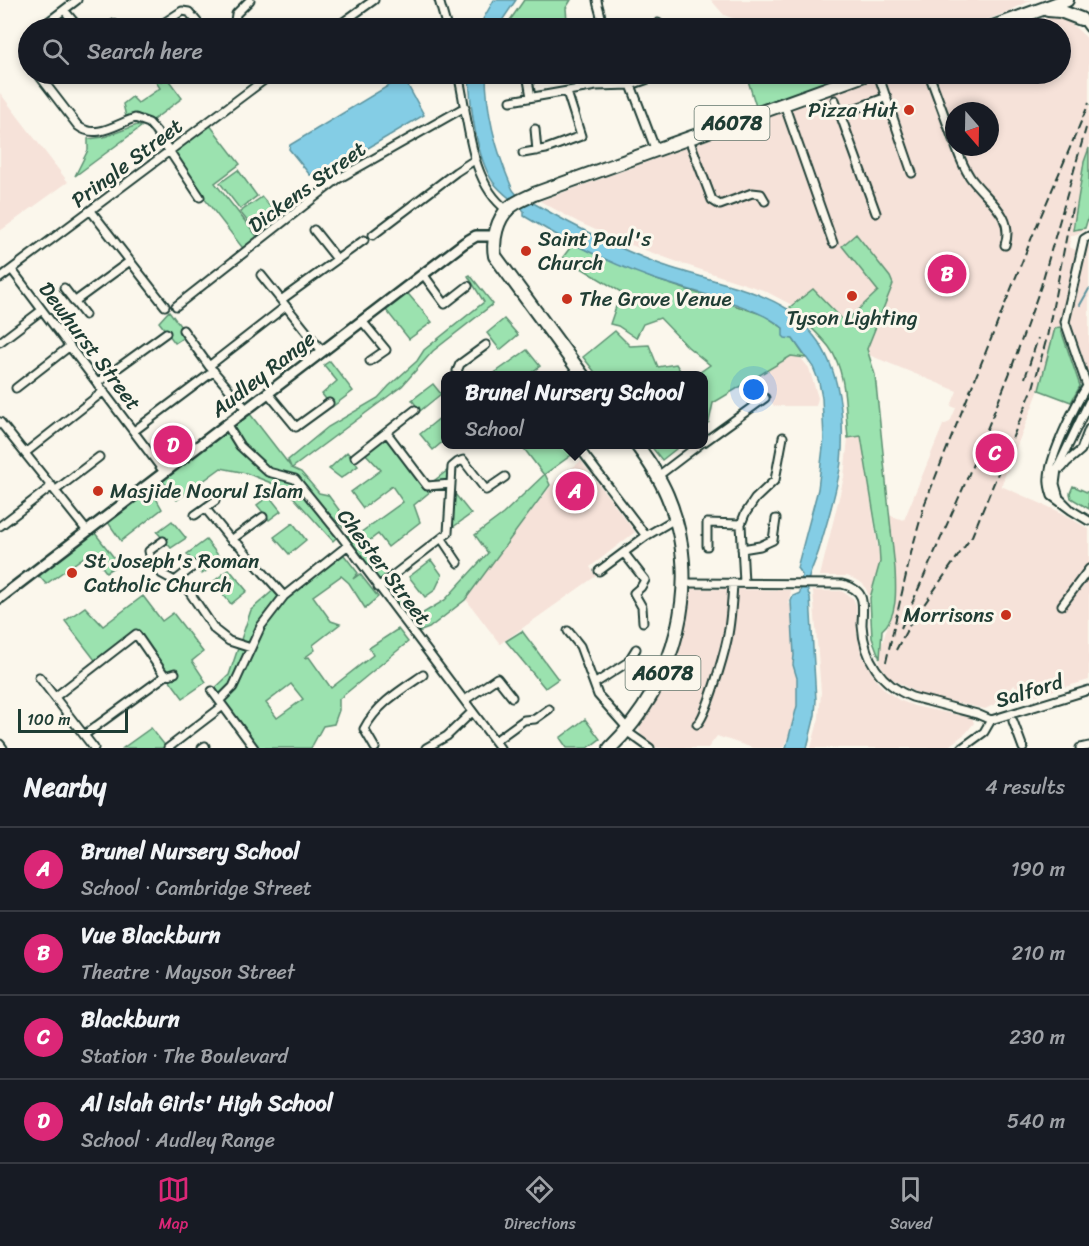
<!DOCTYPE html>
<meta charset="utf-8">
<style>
:root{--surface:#171b24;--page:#242831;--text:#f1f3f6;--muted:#9ea1a6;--line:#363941;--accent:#db2777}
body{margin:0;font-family:Sriracha,sans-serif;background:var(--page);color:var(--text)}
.compass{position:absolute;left:945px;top:102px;width:54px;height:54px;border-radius:50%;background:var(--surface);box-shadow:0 3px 9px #0003;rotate:160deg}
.scale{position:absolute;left:18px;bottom:15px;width:110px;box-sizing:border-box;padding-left:6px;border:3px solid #1f3d34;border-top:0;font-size:16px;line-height:21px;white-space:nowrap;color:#1f3d34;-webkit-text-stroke:4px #fbf7ec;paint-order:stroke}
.you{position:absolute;left:754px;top:390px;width:21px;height:21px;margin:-15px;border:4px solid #fff;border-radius:50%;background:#1a73e8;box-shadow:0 0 0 9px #1a73e833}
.badge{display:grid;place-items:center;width:39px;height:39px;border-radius:50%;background:var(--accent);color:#fff;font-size:20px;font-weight:700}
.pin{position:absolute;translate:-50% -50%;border:3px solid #fff;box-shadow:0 2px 6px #0006}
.popup{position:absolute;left:441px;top:371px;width:267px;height:78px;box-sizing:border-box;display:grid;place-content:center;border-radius:12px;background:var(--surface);filter:drop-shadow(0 2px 4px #0005);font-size:20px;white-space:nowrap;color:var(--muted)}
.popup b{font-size:22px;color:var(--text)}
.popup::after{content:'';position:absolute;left:50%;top:100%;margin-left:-12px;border:12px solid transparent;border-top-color:var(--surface)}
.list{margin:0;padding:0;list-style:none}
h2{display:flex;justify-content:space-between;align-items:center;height:78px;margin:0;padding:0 24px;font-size:26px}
h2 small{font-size:20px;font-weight:400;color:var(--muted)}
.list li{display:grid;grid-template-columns:39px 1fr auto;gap:18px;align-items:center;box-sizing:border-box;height:84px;padding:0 24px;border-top:2px solid var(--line)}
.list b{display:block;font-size:22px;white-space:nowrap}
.list p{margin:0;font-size:20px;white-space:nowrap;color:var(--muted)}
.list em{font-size:20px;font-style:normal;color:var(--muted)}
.icon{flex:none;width:33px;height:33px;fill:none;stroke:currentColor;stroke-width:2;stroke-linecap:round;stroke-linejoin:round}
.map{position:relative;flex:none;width:1089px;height:748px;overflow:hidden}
.search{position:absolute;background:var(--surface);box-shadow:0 3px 9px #0003;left:18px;right:18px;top:18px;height:66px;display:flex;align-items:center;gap:15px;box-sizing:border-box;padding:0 21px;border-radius:33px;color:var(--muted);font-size:22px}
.sheet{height:414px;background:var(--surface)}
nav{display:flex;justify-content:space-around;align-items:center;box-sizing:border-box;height:84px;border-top:2px solid var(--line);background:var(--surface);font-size:16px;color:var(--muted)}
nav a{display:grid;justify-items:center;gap:3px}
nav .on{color:var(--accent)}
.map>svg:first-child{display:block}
</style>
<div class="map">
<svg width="1089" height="748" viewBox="0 0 1089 748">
<rect width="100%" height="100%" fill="#fbf7ec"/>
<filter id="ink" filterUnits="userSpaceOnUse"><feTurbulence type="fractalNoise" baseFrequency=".0167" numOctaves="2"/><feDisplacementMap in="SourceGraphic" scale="12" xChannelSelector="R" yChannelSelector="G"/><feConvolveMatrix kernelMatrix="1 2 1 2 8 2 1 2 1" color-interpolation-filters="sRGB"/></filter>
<g filter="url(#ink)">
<path fill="#f6e2d9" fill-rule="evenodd" d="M711,0H1032L1005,13L964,28H759L724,15Z
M1054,16L1065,18L1089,40V215L1084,231L1071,236L1069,247L1076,250L1060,327L1055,329L1039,390L1001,486L1058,511L1089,529V680L1037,695H1029L1014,685L1006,696L1010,700L1004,705L999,702L985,709L918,694L889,677L880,664L879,653L892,612L896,590L893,547L888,515L904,520L943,425L950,422L956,408L951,406L957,391L869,355L867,349L888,294L845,322L792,305L763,290L683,264L620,241L578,222L540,201L866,82H875L886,78L889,74H1060V28H1017ZM954,111H990V147H954Z
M0,93L68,182L0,231Z
M1089,239V382L1068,324L1087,242Z
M791,356L800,357L809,368L818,398L816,406H774L767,395L756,400L750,381Z
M861,435L880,562L870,598L864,585L859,581L847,576H820L844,477L848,438Z
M581,461L635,532L590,567L596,576L500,644L465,598L554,482Z
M693,589L791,590L789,604H791L794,655L793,665L797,678V706L793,726L783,748H753L717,736L708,748H657L641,735L639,728L641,724L660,695L673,669L685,623L687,594Z
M813,591H841L853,598L856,605L857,634L862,656L876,680L885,690L899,700L914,706L972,718L974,723L966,733L946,748H811L819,718L821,692Z"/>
<path fill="#9be2af" stroke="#5d9072" stroke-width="1.5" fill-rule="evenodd" d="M524,0H571L566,8L567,21L542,27L541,28H518L506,26Z
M746,74H822L832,86L758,113Z
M157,78L161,81L167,78L182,98L149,123L127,121L123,104L132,97L138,103L160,88L154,79Z
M209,124L240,164L215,183L259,239L245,251L169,153Z
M137,125L141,127L75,176L88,150V139L104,137Z
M1089,148V215L1085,228L1073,230L1084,162Z
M238,170L257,196L240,209L220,183Z
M262,197L283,222L262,239L240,212Z
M856,234L890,277L893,284L867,349L875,375L895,569C896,589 898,617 882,630L880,659L872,638L870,598L880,562L879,545L861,436L848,438C845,410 847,371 829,347C818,333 803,320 790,307L813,289L845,322L878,291L842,246Z
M573,244L654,279L764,315L783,328L784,332L793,339L806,358L791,356L713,403L709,422L704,426V376L696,375L710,365L688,347L660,318L643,324L636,338L618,326L610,324L621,292L563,257Z
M470,275L493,304L433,351L402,386L292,468L301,472L319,493L328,495L348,522L343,527L301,487L337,537L333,541L286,489L246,473L221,468L177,500L159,476L247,410L291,467L288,460L328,427L378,398L389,386L417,361L424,350L484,302L468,276Z
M404,289L432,322L409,339L382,305Z
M169,311L187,335L175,343L159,322Z
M504,319L518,335L500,350L487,333Z
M1060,327L1080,386L1071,402L1039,390L1055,328Z
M615,331L630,346L649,345L658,367L676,364L683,375H597L583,357Z
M527,350L540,366L528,375H494L493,374Z
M330,361L353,391L332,407L322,394L337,381L324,365Z
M433,384L441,394L420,411L412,400Z
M446,413V439L433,450L420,434Z
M387,433L427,486L452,467L451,484L437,486L414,505L420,522L388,547L378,534L365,544L360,533L403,502L392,486L363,508L351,492L381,470L363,451Z
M524,445H572L577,451L545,474L550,485L465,600L429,628L418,632L385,588L393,581L420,615L445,600L488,553L475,535L503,514L544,475L522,446Z
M650,445H681L662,460Z
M347,452L358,466L341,478L329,469Z
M148,484L162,509L121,541L105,518Z
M1073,486L1089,493V509L1071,498L1070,493Z
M451,489L471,514L449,530Z
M269,496L281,511L269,520L257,505Z
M172,521L186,538L171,548L157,532Z
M293,523L306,540L289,554L274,537Z
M91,528L119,564L106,572L91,552L46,584L35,571Z
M352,529L389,576L380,582L347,535Z
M206,540L222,560L202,574L187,554Z
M344,555L358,573L353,579L360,574L378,597L365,608L349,583L341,576L313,596L331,621L340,624L313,645L315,650L304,658L309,657L331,688L373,655L369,648L398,629L408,642L339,699V710L334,724L323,726L311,748H250L212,691L229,675L251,610L277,587L284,596ZM291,684L303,699L277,718L266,703Z
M431,560L442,575L435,590L425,597L409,577Z
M229,569L247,591L231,604L213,582Z
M143,596L162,621L173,613L203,652L192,661L206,682L183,698L136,634L98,664L65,621L85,607L103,626Z
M522,631L558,679L545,688L506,641Z
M585,719L600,739L588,748H567L560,738Z
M151,728L167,748H123Z"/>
<path fill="#84cde5" stroke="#5c939e" stroke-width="1.5" d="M494,0H516L497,28H478Z
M469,74H486C486,112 497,153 512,188C515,195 528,203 535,204C574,226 614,247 657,263C700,279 750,285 789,310C799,317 807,328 814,336C841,369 845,422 841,462C837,492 827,522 819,550C815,564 802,584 810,597L816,700L815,715L807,748H786L797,706V678L793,665L794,655L791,601L793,596L800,593L802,575L797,568L818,489L824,439L822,398L819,382L813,367L793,339L785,338L783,336V328C757,305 689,291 654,279C609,263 565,241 524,216V211C514,201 501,193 493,182C476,157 470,104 469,74Z
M396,81L407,84L424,115L346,161L310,175L289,149L290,145Z"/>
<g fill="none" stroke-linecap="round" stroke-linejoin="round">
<path stroke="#5c939e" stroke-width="2" d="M1080,305L1089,289"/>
<defs>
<path id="street" d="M439,0L447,28
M64,10L79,28
M658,23L663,28
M1086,24L1089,28
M40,28L77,0
M107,28L114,24L117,28
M156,28L182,11L189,12L202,28
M234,28L236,14L250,0
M335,28L374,0
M596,28C606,19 598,11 597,0
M28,40L27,47L28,59
M38,74L78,126C96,140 116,124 135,118L149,123L156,131L200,197
M458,74C469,117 468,181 507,210
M527,74L531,97
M594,74L596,86
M878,74L912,173
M929,74L954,142
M631,85L656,151
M835,100L876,213
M511,101L596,86L631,85L651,78L684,74
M784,104L833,243
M840,114L887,97
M535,129L537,151
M689,139L712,200L720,205L752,193L761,194L765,201
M956,147C960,158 964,168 970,177C986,200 1015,214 1005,245
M523,153L546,149L581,136L567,92
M91,211L165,306
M314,230L337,259
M373,235L456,172L476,159
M12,270L164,472
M423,274L445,304L468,286
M261,275L322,351
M0,278L272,74
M64,288L85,315
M281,300L364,240
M74,302L130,261
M176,306L338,179L465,107
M362,321L386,350L370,361
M183,330L209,366L247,410
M0,342L42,310
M209,366L286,306
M460,376L457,371L460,364L486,345
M97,383L166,333
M16,388L70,346
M268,393L296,427L329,403
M1089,402L1057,469L1055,484L1059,498L1071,510L1089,521
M0,422L87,531
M227,425L240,446L268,472L295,479L338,532L500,748
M134,431L214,371
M387,433L427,486L451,484
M704,442L765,398
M25,453L104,391
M583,453L646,536
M355,457L415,410
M1062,468L1067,462L1081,450L1089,429
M658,476L700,444
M56,490L99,457
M205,508L231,540L239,545L284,596
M1071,510L1052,496C1050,490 1048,484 1049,477C1050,456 1075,405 1087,386L1065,322L1084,239L1089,236
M195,515L215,501
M0,526L52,486
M442,539L458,563
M231,540L263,517
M163,541L149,551L151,560L162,574L186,587L215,630L229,641L251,648
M707,546V523L741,524
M742,549L760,546L773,540L776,519
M624,553L645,580L641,587L634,593L642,607L643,622
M599,571L646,536L675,519
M175,581L195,565
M683,583L842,584C850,586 858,589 861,597C864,604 862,616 862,625C864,658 880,684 912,697L977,714L991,720
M744,583L741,524L745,514L755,499L775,480L783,437
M378,587L448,533L452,467L458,462L463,460L486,490L505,477
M1062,605L1089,569
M568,631L580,646L598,695L628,729
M39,677L94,748
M594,684L628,662L636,649
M212,691L254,748
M55,697L136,634L165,676
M220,700L233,687L261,626L284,596L347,546
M465,700L497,678L512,697
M1013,721L1023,748
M697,724C706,718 724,654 727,640C731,621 732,602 733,583
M626,731L650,748
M84,735L165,676L175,673
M495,741L524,720L535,719L549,709
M0,744L3,748
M168,748L223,706
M202,748L205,746
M375,748L364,729C377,704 401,690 423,675
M426,748L447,736L472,712
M962,748L984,732L991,720L1089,690
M1080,748L1089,746"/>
<path id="secondary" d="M0,598L464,243L476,236H495"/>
<path id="highway" d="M1048,10L1060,11L1081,19
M990,28L1067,0
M583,376L495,256C492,240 497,219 509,208C515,202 526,198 534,194L867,74
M610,748C676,684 704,582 667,495C659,476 648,460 636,444"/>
</defs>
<use href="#street" stroke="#1f3d34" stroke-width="11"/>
<use href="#secondary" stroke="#1f3d34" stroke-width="14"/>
<use href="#highway" stroke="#1f3d34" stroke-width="16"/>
<use href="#street" stroke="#fbf7ec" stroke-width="7"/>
<use href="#secondary" stroke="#fbf7ec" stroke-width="9"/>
<use href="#highway" stroke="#fbf7ec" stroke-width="12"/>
<path stroke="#1f3d34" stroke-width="2" stroke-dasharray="9 4.5" stroke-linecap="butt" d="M1025,378L1038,338
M901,628L964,486L1009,375L1041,286L1086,128
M896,650L909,626L972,536L1033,388L1047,337L1073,203
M886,662L912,549L925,503L1032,237L1089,103"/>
</g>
</g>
<g fill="#c8321e" stroke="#fbf7ec" stroke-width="2">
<circle cx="909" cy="110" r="6"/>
<circle cx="526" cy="251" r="6"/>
<circle cx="852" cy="296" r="6"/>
<circle cx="567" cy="299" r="6"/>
<circle cx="98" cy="491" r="6"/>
<circle cx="72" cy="573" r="6"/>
<circle cx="1006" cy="615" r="6"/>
</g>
<g text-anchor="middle" stroke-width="6" stroke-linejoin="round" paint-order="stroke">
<g fill="#fbf7ec" stroke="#61756b" stroke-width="1.5">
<rect x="694.5" y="106" width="75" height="34" rx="4.5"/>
<rect x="625.5" y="656" width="75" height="34" rx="4.5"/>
</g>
<g font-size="20" font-weight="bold" fill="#1f3d34">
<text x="732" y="130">A6078</text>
<text x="663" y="680">A6078</text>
</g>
<g font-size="21" fill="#1f3d34" stroke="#fbf7ec" text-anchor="start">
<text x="897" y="117" text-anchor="end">Pizza Hut</text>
<text x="538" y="246">Saint Paul's<tspan x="538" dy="24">Church</tspan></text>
<text x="579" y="306">The Grove Venue</text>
<text x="852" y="325" text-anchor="middle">Tyson Lighting</text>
<text x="110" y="498">Masjide Noorul Islam</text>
<text x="84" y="568">St Joseph's Roman<tspan x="84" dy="24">Catholic Church</tspan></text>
<text x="994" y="622" text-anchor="end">Morrisons</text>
</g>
<g font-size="21" fill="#1f3d34" stroke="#fbf7ec">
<text transform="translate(127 163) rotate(-37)" y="7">Pringle Street</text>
<text transform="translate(307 187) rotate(-36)" y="7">Dickens Street</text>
<text transform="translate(90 346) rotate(53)" y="7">Dewhurst Street</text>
<text transform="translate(263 374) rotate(-38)" y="7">Audley Range</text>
<text transform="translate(384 567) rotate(53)" y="7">Chester Street</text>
<text transform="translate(1029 691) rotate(-17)" y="7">Salford</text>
</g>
</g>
</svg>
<svg class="compass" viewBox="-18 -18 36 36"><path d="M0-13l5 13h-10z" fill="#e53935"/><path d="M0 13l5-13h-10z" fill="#9ea1a6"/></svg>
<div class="scale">100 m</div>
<div class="you"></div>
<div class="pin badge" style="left:575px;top:491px">A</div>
<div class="popup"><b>Brunel Nursery School</b>School</div>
<div class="pin badge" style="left:947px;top:274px">B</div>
<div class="pin badge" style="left:995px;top:453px">C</div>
<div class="pin badge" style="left:173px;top:445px">D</div>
<div class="search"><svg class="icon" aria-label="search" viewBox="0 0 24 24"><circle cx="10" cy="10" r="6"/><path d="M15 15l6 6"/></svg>Search here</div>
</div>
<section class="sheet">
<h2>Nearby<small>4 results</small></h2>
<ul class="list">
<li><span class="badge">A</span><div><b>Brunel Nursery School</b><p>School · Cambridge Street</p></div><em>190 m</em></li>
<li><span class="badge">B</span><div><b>Vue Blackburn</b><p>Theatre · Mayson Street</p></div><em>210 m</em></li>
<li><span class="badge">C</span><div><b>Blackburn</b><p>Station · The Boulevard</p></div><em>230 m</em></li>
<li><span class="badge">D</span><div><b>Al Islah Girls' High School</b><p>School · Audley Range</p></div><em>540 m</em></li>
</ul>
</section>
<nav>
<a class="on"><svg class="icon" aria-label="map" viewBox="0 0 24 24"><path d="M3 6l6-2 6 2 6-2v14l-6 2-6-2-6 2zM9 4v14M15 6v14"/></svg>Map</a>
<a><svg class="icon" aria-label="directions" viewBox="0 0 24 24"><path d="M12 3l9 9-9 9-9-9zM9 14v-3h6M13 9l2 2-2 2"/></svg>Directions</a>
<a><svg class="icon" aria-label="saved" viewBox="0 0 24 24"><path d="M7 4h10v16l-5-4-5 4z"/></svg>Saved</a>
</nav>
